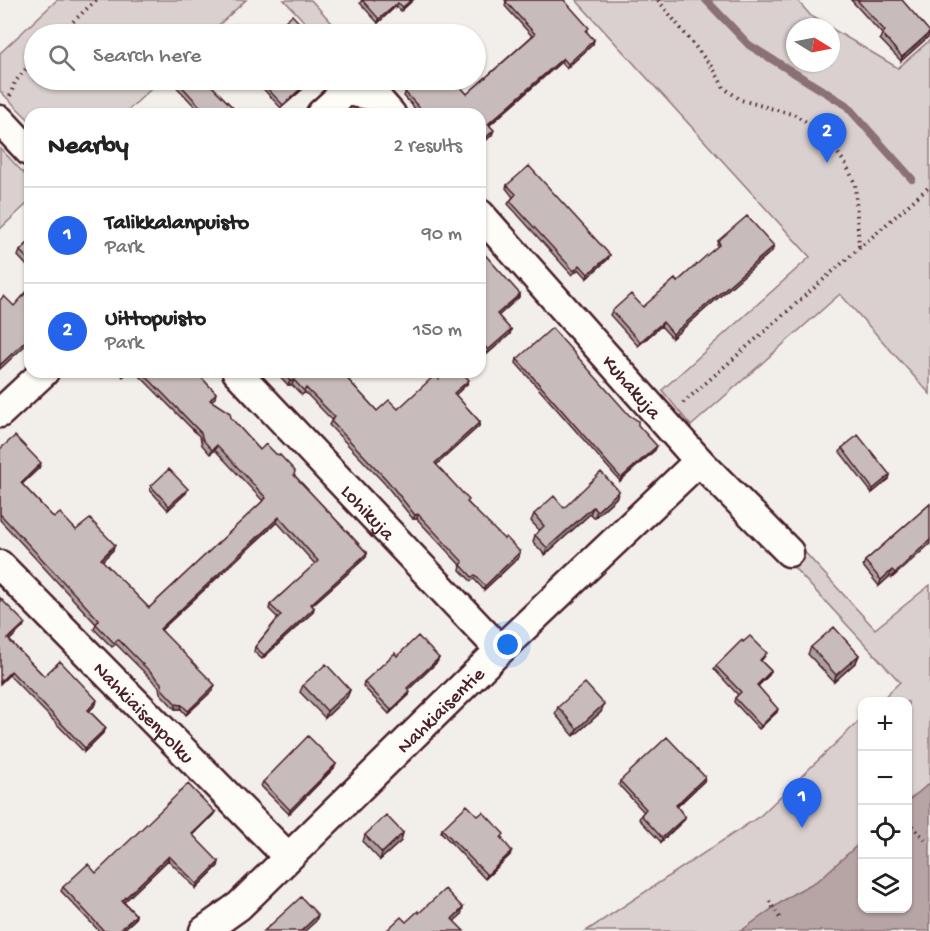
<!DOCTYPE html>
<meta charset="utf-8">
<style>
:root{--surface:#fff;--page:#f6f6f6;--text:#222;--muted:#767676;--line:#e0e0e0;--accent:#2563eb}
body{margin:0;font-family:"Gochi Hand",sans-serif;background:var(--page);color:var(--text)}
.controls{position:absolute;right:18px;bottom:18px;display:grid;overflow:hidden;border-radius:12px;box-shadow:0 2px 4px #0004}
.controls button{width:54px;height:54px;display:grid;place-items:center;padding:0;border:0;border-bottom:2px solid var(--line);background:var(--surface);color:var(--text);font:30px sans-serif}
.compass{position:absolute;left:786px;top:18px;width:54px;height:54px;border-radius:50%;background:var(--surface);box-shadow:0 2px 4px #0004;rotate:100deg}
.you{position:absolute;left:508px;top:645px;width:21px;height:21px;margin:-15px;border:4px solid #fff;border-radius:50%;background:#1a73e8;box-shadow:0 0 0 9px #1a73e833}
.badge{display:grid;place-items:center;width:39px;height:39px;border-radius:50%;background:var(--accent);color:#fff;font-size:20px;font-weight:700}
.pin{position:absolute;translate:-50% -50px;filter:drop-shadow(0 2px 3px #0008)}
.pin::after{content:'';position:absolute;top:32px;width:21px;height:18px;background:inherit;clip-path:polygon(0 0,100% 0,50% 100%)}
.list{margin:0;padding:0;list-style:none}
h2{display:flex;justify-content:space-between;align-items:center;height:78px;margin:0;padding:0 24px;font-size:26px}
h2 small{font-size:20px;font-weight:400;color:var(--muted)}
.list li{display:grid;grid-template-columns:39px 1fr auto;gap:18px;align-items:center;box-sizing:border-box;height:96px;padding:0 24px;border-top:2px solid var(--line)}
.list b{display:block;font-size:22px;white-space:nowrap}
.list p{margin:0;font-size:20px;white-space:nowrap;color:var(--muted)}
.list em{font-size:20px;font-style:normal;color:var(--muted)}
.icon{flex:none;width:33px;height:33px;fill:none;stroke:currentColor;stroke-width:2;stroke-linecap:round;stroke-linejoin:round}
.map{position:relative;flex:none;width:930px;height:931px;overflow:hidden}
.search{position:absolute;background:var(--surface);box-shadow:0 2px 4px #0004;left:24px;top:24px;width:462px;height:66px;display:flex;align-items:center;gap:15px;box-sizing:border-box;padding:0 21px;border-radius:33px;color:var(--muted);font-size:22px}
.panel{position:absolute;background:var(--surface);box-shadow:0 2px 4px #0004;left:24px;top:108px;width:462px;height:270px;border-radius:18px}
.map>svg:first-child{display:block}
</style>
<div class="map">
<svg width="930" height="931" viewBox="0 0 930 931">
<rect width="100%" height="100%" fill="#f2efeb"/>
<filter id="ink" filterUnits="userSpaceOnUse"><feTurbulence type="fractalNoise" baseFrequency=".0167" numOctaves="2"/><feDisplacementMap in="SourceGraphic" scale="12" xChannelSelector="R" yChannelSelector="G"/><feConvolveMatrix kernelMatrix="1 2 1 2 8 2 1 2 1" color-interpolation-filters="sRGB"/></filter>
<g filter="url(#ink)">
<path fill="#d9d0cf" stroke="#92787d" stroke-width="1.5" d="M57,0H246L209,34H34V80H161L124,114H30V121L0,91V53Z
M284,0H311L342,34H316Z
M576,0H797L811,16L830,27H795V63H831V28L898,68L930,40V394L840,294L691,426L662,390L810,257Z
M0,148L30,180V201L0,229Z
M800,547L875,629L930,585V783L908,801V702L880,701L900,682L786,559Z
M862,718V841L819,880L793,894L741,931H586L760,816Z"/>
<path fill="#b7a5a6" stroke="#8b6f75" stroke-width="1.5" d="M930,783V931H741L793,894L819,880L862,841V908H908V801Z"/>
<g fill="none" stroke-linecap="round" stroke-linejoin="round">
<path stroke="#8b6f75" stroke-width="8" d="M706,0L749,45L846,105L912,179"/>
<defs>
<g id="street">
<path d="M321,114L346,91L375,96L391,114"/>
<path d="M0,120L30,152"/>
<path id="s1" d="M480,214L699,461L789,552"/>
<path id="s2" d="M237,372L500,650"/>
<path d="M0,413L44,372"/>
<path id="s3" d="M0,565L288,857"/>
<path id="s4" d="M204,931L239,906L500,650L699,461"/>
</g>
</defs>
<use href="#street" stroke="#4a1f2b" stroke-width="33"/>
<path stroke="#4a1f2b" stroke-width="4" stroke-dasharray="1.5 4.5" stroke-linecap="butt" d="M658,0L714,70L724,88L741,100L795,115L822,132L845,163L855,183L859,247
M60,34L96,0
M10,96L15,82L34,59
M683,403L930,186
M908,821L928,843
M769,901L780,918"/>
<use href="#street" stroke="#fdfcf7" stroke-width="28"/>
</g>
<path fill="#aca1a1" stroke="#4a1f2b" stroke-width="1.5" d="M362,0H413L401,11L396,6L378,23L360,3Z
M505,0H564L587,32L593,44L567,68L561,62L489,126L492,135L480,114H420L404,96L406,91L397,83L399,80H454L467,94L532,36L505,6L506,1Z
M851,0H902L929,36L901,61L880,39L882,34Z
M170,80H206L239,114H202Z
M255,80H313L281,108Z
M507,185L610,255L608,259L587,278L579,269L572,275L508,204L510,201L513,197L506,188Z
M30,241V269L18,256L20,251Z
M718,241L772,251L672,338L661,326L638,346L610,315L612,311L643,307L677,282L718,247L717,245Z
M480,249L519,297L498,316L511,330L510,334L487,354L480,346Z
M517,359L655,450L620,481L516,363Z
M119,372H128L123,377Z
M136,372H196L216,393L215,398L211,401L231,418L260,450L294,475L367,553L366,557L312,605L313,612L262,659L254,652L255,647L278,618L269,609L270,605L315,564L277,522L161,630L213,690L186,715L181,709H175L160,693L159,687L116,644L112,647L94,629L96,624L0,520V449L39,468L22,484L54,518L113,550L102,561L149,608L263,501L215,450L210,454L202,445L200,437Z
M276,372H341L377,411L398,409L439,379L467,384L455,395L480,422L479,426L436,465L468,503L519,557L484,590L474,579L471,581L460,570L461,566L417,519H413L385,484L329,425L332,420L305,392L302,395L292,385H288Z
M842,448L889,479L872,493L840,452Z
M151,486L186,493L168,510L150,490Z
M619,491L616,498L594,518L590,514L545,555L533,542L535,535L540,531L531,521L534,514L564,508Z
M930,504L892,578L890,576L879,586L863,566L865,561Z
M0,598L23,627L9,640L44,676L96,704L89,711L106,728L104,732L84,752L9,675Z
M743,642L765,656L761,661L771,671L769,675L758,686L777,712L759,729L734,702L735,698L738,695L714,669L716,666Z
M811,647L859,655L856,662L834,682L808,654Z
M397,656L439,658L437,662L408,690L409,695L389,714L363,686L364,682Z
M303,685L350,690L347,697L325,718L300,692Z
M558,707L601,712L574,736L555,714Z
M336,764L334,768L289,814L261,786L263,782Z
M620,781H704L677,807L685,817L684,820L661,842L639,819L641,815L644,812L619,785Z
M215,812L213,815L193,835L218,866L196,888L168,860L124,902L136,915L135,919L122,931H99L61,891L63,887L96,873Z
M478,816L503,838L502,839L510,855L485,879L441,832L442,829Z
M365,835L401,841L380,860L363,842Z"/>
<path fill="#8c8383" stroke="#4a1f2b" stroke-width="1.5" d="M411,0H413L401,11L403,7Z
M398,3L396,6L378,23L379,19Z
M930,32L929,36L901,61L902,57Z
M594,40L593,44L567,68L568,64Z
M563,58L561,62L486,128L488,124Z
M310,80H313L281,108L283,105Z
M494,130L492,135L480,146V143Z
M774,246L772,251L672,338L673,334Z
M610,255L608,259L587,278L588,274Z
M520,294L519,297L496,318L497,314Z
M663,322L661,326L638,346L640,342Z
M511,330L510,334L487,354L488,350Z
M30,337V341L0,369V365Z
M294,380L292,385H288L290,381Z
M469,380L467,384L452,398L454,393Z
M480,422L479,426L433,468L435,463Z
M217,445L215,450L210,454L212,450Z
M657,446L655,450L620,481L621,478Z
M41,463L39,468L19,487L21,483Z
M890,475L889,479L872,493L873,489Z
M188,489L186,493L168,510L169,506Z
M619,491L616,498L594,518L597,511Z
M593,507L590,514L545,555L547,548Z
M418,514L417,519H413L415,515Z
M279,517L277,522L158,633L160,629Z
M930,540V544L892,578L895,573Z
M115,545L113,550L99,564L101,559Z
M520,552L519,557L484,590L485,586Z
M367,553L366,557L309,608L311,604Z
M892,570L890,576L879,586L881,580Z
M314,608L313,612L262,659L264,655Z
M25,623L23,627L7,643L8,639Z
M859,655L856,662L834,682L836,675Z
M439,658L437,662L406,692L407,688Z
M11,671L9,675L0,684V682Z
M771,671L769,675L755,689L757,685Z
M215,685L213,690L186,715L188,711Z
M350,690L347,697L325,718L327,711Z
M410,692L409,695L389,714L391,710Z
M97,700L96,704L87,714L88,710Z
M176,704L182,705L181,709H175Z
M604,704L601,712L574,736L577,729Z
M778,709L777,712L759,729L761,726Z
M106,728L104,732L84,752L85,748Z
M336,764L334,768L289,814L290,810Z
M705,777L704,781L674,809L676,805Z
M215,812L213,815L190,838L192,834Z
M685,817L684,820L661,842L662,838Z
M403,833L401,841L380,860L382,853Z
M512,851L510,855L485,879L487,875Z
M169,856L168,860L121,905L122,901Z
M219,862L218,866L196,888L197,884Z
M463,908L461,915L449,926L452,919Z
M136,915L135,919L122,931H119Z
M318,915L316,921L305,931H301Z"/>
<path fill="#c8bbbb" stroke="#4a1f2b" stroke-width="1.5" d="M362,0H411L403,7L398,3L379,19Z
M508,0H564L589,28L586,31L594,40L568,64L563,58L488,124L494,130L480,143V114H425L405,92L408,89L400,80H454L467,94L535,34L506,2Z
M857,0H902L930,32L902,57L882,34L885,31Z
M292,15L310,34H270Z
M176,80H206L239,114H207Z
M259,80H310L283,105Z
M529,166L610,255L588,274L580,265L574,271L510,201L516,194L507,185Z
M747,216L774,246L673,334L663,322L640,342L612,311L631,294L643,307L675,279L677,282L706,256L720,244L718,241Z
M30,241V261L20,251Z
M480,249L520,294L497,314L511,330L488,350L480,341Z
M30,288V337L0,365V300L4,296L14,306Z
M552,328L629,415L638,421V425L657,446L621,478L517,359Z
M142,372H196L216,393L210,400L230,413L231,418L260,450L266,444L276,454L280,455L295,471L294,475L367,553L311,604L314,608L264,655L255,647L281,615L270,605L318,561L279,517L160,629L215,685L188,711L182,705L176,704L162,689L161,683L118,639L114,643L96,624L99,620L0,514V449L15,436L41,463L21,483L54,518L60,513L76,530L90,519L115,545L101,559L149,608L266,498L217,445L212,450L203,440L201,433Z
M282,372H341L377,411L389,400L398,409L435,375L439,379L447,372H462L469,380L454,393L480,422L435,463L469,500L467,502L504,539L506,537L520,552L485,586L475,575L472,577L461,565L463,562L418,514L415,515L387,480L331,421L335,417L306,388L304,391L294,380L290,381Z
M858,435L890,475L873,489L842,448Z
M169,469L188,489L169,506L151,486Z
M601,472L619,491L597,511L593,507L547,548L535,535L544,526L534,514L554,496L564,508Z
M930,504V540L895,573L892,570L881,580L865,561Z
M0,598L25,623L8,639L44,676L60,661L97,700L88,710L106,728L85,748L11,671L0,682Z
M834,627L859,655L836,675L811,647Z
M418,636L439,658L407,688L410,692L391,710L364,682L395,653L397,656Z
M750,636L767,653L760,660L771,671L757,685L778,709L761,726L735,698L741,692L716,666L742,640L743,642Z
M326,664L350,690L327,711L303,685Z
M585,683L604,704L577,729L558,707Z
M308,736L336,764L290,810L263,782Z
M667,737L705,777L676,805L685,817L662,838L641,815L646,809L620,781Z
M188,784L215,812L192,834L219,862L197,884L169,856L122,901L136,915L119,931H104L63,887L88,864L96,873Z
M467,805L478,816L483,812L504,834L501,838L512,851L487,875L442,829Z
M386,815L403,833L382,853L365,835Z
M445,889L463,908L452,919L464,931H386L401,917L406,922L418,911L419,913Z
M301,897L318,915L301,931H264Z"/>
</g>
<g text-anchor="middle" stroke-width="5" stroke-linejoin="round" paint-order="stroke">
<g font-size="20" fill="#4a1f2b" stroke="#fdfcf7">
<text dy="7" stroke="none"><textPath href="#s1" startOffset="230">Kuhakuja</textPath></text>
<text dy="7" stroke="none"><textPath href="#s2" startOffset="192">Lohikuja</textPath></text>
<text dy="7" stroke="none"><textPath href="#s4" startOffset="324">Nahkiaisentie</textPath></text>
<text dy="7" stroke="none"><textPath href="#s3" startOffset="206">Nahkiaisenpolku</textPath></text>
</g>
</g>
</svg>
<div class="controls">
<button>+</button>
<button>−</button>
<button><svg class="icon" aria-label="locate" viewBox="0 0 24 24"><circle cx="12" cy="12" r="6"/><path d="M12 2v4M12 18v4M2 12h4M18 12h4"/></svg></button>
<button><svg class="icon" aria-label="layers" viewBox="0 0 24 24"><path d="M12 4l9 5-9 5-9-5zM3 14l9 5 9-5"/></svg></button>
</div>
<svg class="compass" viewBox="-18 -18 36 36"><path d="M0-13l5 13h-10z" fill="#e53935"/><path d="M0 13l5-13h-10z" fill="#767676"/></svg>
<div class="you"></div>
<div class="pin badge" style="left:802px;top:828px">1</div>
<div class="pin badge" style="left:827px;top:163px">2</div>
<div class="search"><svg class="icon" aria-label="search" viewBox="0 0 24 24"><circle cx="10" cy="10" r="6"/><path d="M15 15l6 6"/></svg>Search here</div>
<section class="panel">
<h2>Nearby<small>2 results</small></h2>
<ul class="list">
<li><span class="badge">1</span><div><b>Talikkalanpuisto</b><p>Park</p></div><em>90 m</em></li>
<li><span class="badge">2</span><div><b>Uittopuisto</b><p>Park</p></div><em>150 m</em></li>
</ul>
</section>
</div>
